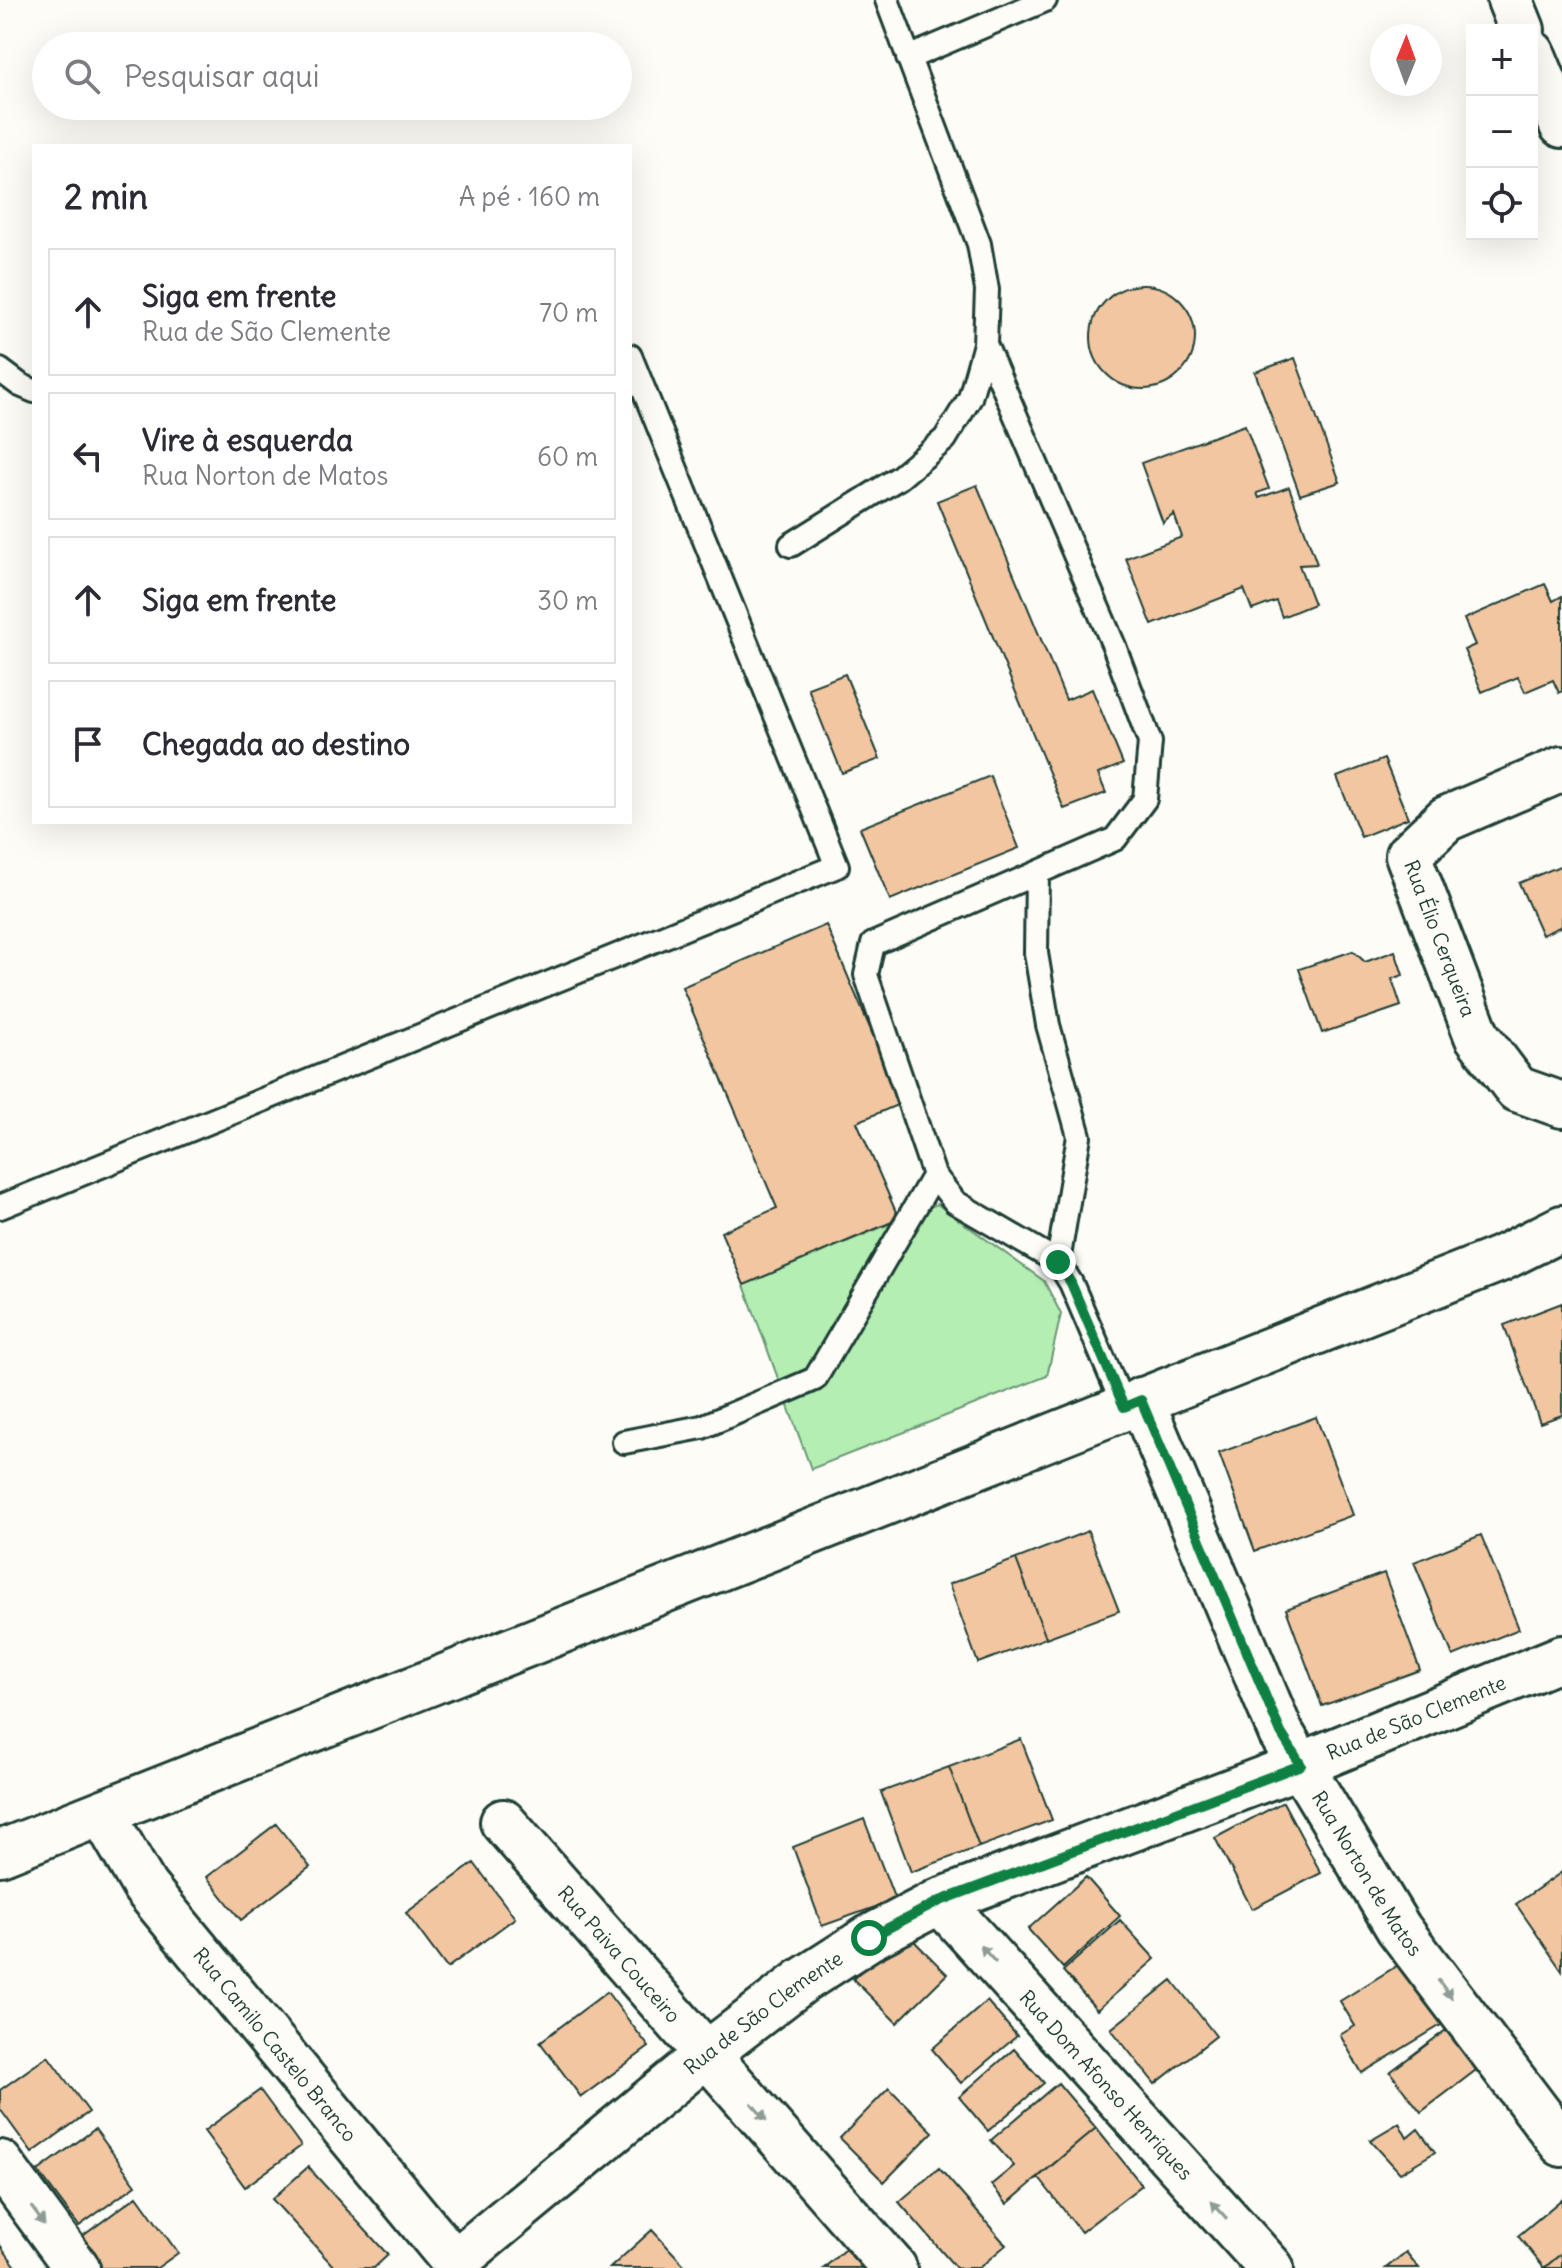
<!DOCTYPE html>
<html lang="pt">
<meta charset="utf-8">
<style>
:root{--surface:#fff;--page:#f2f2f3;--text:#2b2b33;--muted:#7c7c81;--line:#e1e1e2}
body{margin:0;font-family:Delius,sans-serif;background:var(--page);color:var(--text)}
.controls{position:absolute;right:24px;top:24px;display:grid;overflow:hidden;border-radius:0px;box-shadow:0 8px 32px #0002}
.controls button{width:72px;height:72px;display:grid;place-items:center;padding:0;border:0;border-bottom:2px solid var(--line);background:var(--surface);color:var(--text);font:40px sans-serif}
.compass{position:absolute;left:1370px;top:24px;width:72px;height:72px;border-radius:50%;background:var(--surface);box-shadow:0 8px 32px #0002;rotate:1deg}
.stop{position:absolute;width:24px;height:24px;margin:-18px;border:6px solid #0b8043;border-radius:50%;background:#fff}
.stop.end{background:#0b8043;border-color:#fff;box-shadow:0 2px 8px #0008}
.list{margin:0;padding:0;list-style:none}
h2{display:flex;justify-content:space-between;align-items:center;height:104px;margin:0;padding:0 32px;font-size:34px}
h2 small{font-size:26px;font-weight:400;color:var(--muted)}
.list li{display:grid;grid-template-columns:52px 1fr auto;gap:24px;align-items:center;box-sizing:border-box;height:128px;margin:0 16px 16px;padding:0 16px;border:2px solid var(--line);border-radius:0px}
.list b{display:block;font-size:30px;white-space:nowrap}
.list p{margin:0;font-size:26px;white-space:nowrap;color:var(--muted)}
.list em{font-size:26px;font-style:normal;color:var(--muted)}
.icon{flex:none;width:44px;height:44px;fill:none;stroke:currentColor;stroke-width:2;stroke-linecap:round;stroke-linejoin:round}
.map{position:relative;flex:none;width:1562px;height:2268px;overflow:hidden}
.search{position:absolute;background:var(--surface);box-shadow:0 8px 32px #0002;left:32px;top:32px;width:600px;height:88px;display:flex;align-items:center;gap:20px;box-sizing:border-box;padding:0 28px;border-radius:44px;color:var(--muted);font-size:30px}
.panel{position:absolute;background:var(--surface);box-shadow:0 8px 32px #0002;left:32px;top:144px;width:600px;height:680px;border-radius:0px}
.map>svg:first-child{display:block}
</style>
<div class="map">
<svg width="1562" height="2268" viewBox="0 0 1562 2268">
<rect width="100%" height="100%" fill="#fdfcf7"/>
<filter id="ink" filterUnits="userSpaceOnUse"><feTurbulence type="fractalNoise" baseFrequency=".0125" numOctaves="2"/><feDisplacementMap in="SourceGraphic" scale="16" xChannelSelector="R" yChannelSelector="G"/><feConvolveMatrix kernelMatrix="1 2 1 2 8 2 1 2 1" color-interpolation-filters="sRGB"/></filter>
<g filter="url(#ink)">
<path fill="#b4eeb3" stroke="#6a9674" stroke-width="2" d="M937,1204L1044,1281L1061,1314L1047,1376L811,1469L744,1285Z"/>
<path fill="#f2c6a1" stroke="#1f3d34" stroke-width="2" d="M1091 337a52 52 0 1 1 104 0a52 52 0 1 1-104 0Z
M1295,358L1340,482L1300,495L1255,372Z
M1245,425L1269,489L1257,493L1259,498L1289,487L1317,564L1299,565L1314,604L1282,617L1276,601L1252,610L1244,589L1152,625L1126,558L1182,537L1174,514L1163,523L1141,463Z
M977,485L1066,700L1092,689L1123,764L1098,774L1106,793L1064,809L937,501Z
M1545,584L1553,601L1562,596V691L1559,693L1553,680L1525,692L1518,677L1482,692L1464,650L1475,645L1464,619Z
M845,674L880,759L842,773L808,688Z
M1384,759L1408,818L1361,837L1337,777Z
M990,776L1019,848L890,900L860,828Z
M1562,865V926L1542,935L1519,883Z
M826,925L902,1103L857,1122L899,1219L744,1285L721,1232L777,1208L682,987Z
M1353,951L1365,962L1395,951L1403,975L1392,979L1401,1006L1322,1033L1299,969Z
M1562,1303V1415L1540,1423L1504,1325Z
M1316,1417L1353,1515L1255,1551L1219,1453Z
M1088,1531L1119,1611L1046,1638L1016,1559Z
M1481,1535L1519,1629L1453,1656L1414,1562Z
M1016,1559L1046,1638L978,1663L949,1584Z
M1384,1573L1420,1670L1322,1706L1286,1609Z
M1021,1739L1052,1820L979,1847L949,1767Z
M949,1767L979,1847L911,1872L881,1792Z
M1283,1802L1321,1873L1252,1909L1215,1838Z
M864,1819L895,1900L822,1926L793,1847Z
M276,1824L310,1867L241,1920L207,1877Z
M474,1863L515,1918L447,1968L406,1913Z
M1562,1872V1971L1516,1904Z
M1086,1877L1120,1916L1063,1968L1028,1929Z
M1120,1920L1155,1959L1097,2010L1063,1971Z
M903,1930L947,1974L897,2023L853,1979Z
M1408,1959L1446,2022L1362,2073L1340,2035L1355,2026L1340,2001Z
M1172,1980L1216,2036L1155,2084L1111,2029Z
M607,1992L649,2047L581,2097L540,2042Z
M987,2001L1017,2036L961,2083L932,2049Z
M1450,2027L1480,2067L1421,2112L1390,2072Z
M1014,2049L1044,2083L988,2131L959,2097Z
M48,2056L89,2112L32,2153L0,2109V2090Z
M1058,2083L1096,2128L1007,2204L991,2185L1014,2166L991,2140Z
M889,2088L933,2132L884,2182L840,2138Z
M260,2090L301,2146L245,2187L204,2131Z
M1399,2123L1407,2138L1418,2129L1435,2152L1400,2173L1370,2140Z
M1096,2128L1142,2185L1081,2232L1038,2177Z
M95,2129L136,2185L79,2226L38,2171Z
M308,2167L388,2255L374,2268H335L272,2199Z
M939,2168L1006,2245L979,2268H956L899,2202Z
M137,2196L178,2253L157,2268H102L80,2238Z
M1562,2199V2253L1544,2268L1518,2236Z
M652,2230L687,2268H610Z
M0,2245L17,2268H0Z
M845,2249L863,2268H824Z
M1406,2252L1419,2268H1386Z
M1562,2253V2268H1544Z"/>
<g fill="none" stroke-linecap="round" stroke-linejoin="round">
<defs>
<path id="lane" d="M908,58L1045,0
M985,344L1114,646L1150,742L1145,799L1115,839L1037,873L1036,953L1048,1025L1079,1136L1058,1262L1071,1283L1124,1407
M0,370L20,385L34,391
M791,545L900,477L945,439L970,398L985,344L987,290L979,244L887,0
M1037,873L873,944L866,975L934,1175L955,1202L1058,1262
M0,1207L837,866L630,356
M624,1442L702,1427L815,1379L934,1175"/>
<g id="street">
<path id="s1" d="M1562,769L1446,819L1408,855L1477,1036L1517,1089L1562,1105"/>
<path id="s2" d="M1141,1400L1281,1733L1399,1929L1562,2144"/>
<path id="s3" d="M102,1813L145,1887L459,2268"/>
<path id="s4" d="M503,1822L894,2268"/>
<path id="s5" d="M940,1901L1271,2268"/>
<path d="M0,2163L77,2268"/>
<path id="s6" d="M454,2263L708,2053L802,1981L869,1938L940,1901L1301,1765L1562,1658"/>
</g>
<path id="secondary" d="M1510,0L1522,30
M1532,53L1562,125
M0,1853L1500,1259L1562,1228"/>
</defs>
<use href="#lane" stroke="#1f3d34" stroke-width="28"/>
<use href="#street" stroke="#1f3d34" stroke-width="50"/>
<use href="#secondary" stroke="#1f3d34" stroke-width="50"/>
<use href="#lane" stroke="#fdfcf7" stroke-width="22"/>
<use href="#street" stroke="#fdfcf7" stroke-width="44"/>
<use href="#secondary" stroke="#fdfcf7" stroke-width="44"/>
</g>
<defs><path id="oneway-solid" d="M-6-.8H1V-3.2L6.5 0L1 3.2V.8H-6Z" transform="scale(2)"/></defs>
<g fill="#8e9c96">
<use href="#oneway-solid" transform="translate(988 1954) rotate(-132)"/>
<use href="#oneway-solid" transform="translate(1445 1989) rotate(53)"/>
<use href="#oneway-solid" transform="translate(759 2112) rotate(49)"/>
<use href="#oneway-solid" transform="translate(1219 2210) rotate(-132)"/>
<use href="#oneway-solid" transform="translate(38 2216) rotate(54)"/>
</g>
</g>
<g fill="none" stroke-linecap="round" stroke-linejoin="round" filter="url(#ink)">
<path stroke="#0b8043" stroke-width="10" d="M869,1938L940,1901L1301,1765L1281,1733L1141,1400L1124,1407L1071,1283L1058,1262"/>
</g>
<g text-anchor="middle" stroke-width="7" stroke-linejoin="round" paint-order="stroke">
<g font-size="20" fill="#1f3d34" stroke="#fdfcf7">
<text dy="7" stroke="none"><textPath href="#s1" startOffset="268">Rua Élio Cerqueira</textPath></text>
<text dy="7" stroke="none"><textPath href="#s6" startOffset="1118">Rua de São Clemente</textPath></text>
<text dy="7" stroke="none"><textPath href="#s2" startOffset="526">Rua Norton de Matos</textPath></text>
<text dy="7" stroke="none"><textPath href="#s4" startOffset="176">Rua Paiva Couceiro</textPath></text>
<text dy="7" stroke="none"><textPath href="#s6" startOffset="398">Rua de São Clemente</textPath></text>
<text dy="7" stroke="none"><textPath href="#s3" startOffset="290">Rua Camilo Castelo Branco</textPath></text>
<text dy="7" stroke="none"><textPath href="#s5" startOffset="248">Rua Dom Afonso Henriques</textPath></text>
</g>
</g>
</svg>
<div class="controls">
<button>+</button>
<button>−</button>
<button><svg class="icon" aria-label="locate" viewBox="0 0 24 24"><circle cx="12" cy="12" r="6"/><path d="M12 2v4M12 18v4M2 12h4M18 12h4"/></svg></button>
</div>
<svg class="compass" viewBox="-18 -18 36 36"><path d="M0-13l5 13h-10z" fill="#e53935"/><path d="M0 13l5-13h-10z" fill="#7c7c81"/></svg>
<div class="stop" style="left:869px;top:1938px"></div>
<div class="stop end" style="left:1058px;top:1262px"></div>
<div class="search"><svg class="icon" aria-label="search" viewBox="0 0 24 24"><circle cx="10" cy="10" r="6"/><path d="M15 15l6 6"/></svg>Pesquisar aqui</div>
<section class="panel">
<h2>2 min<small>A pé · 160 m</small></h2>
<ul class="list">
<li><svg class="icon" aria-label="ahead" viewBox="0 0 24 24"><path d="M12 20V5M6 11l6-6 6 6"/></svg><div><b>Siga em frente</b><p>Rua de São Clemente</p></div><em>70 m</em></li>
<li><svg class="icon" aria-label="left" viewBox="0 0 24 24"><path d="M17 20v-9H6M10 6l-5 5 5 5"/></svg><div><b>Vire à esquerda</b><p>Rua Norton de Matos</p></div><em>60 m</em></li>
<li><svg class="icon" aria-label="ahead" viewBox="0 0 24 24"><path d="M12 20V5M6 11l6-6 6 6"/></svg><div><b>Siga em frente</b></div><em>30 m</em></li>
<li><svg class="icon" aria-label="arrive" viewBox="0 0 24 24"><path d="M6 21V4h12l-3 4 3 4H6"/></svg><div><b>Chegada ao destino</b></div></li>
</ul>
</section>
</div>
